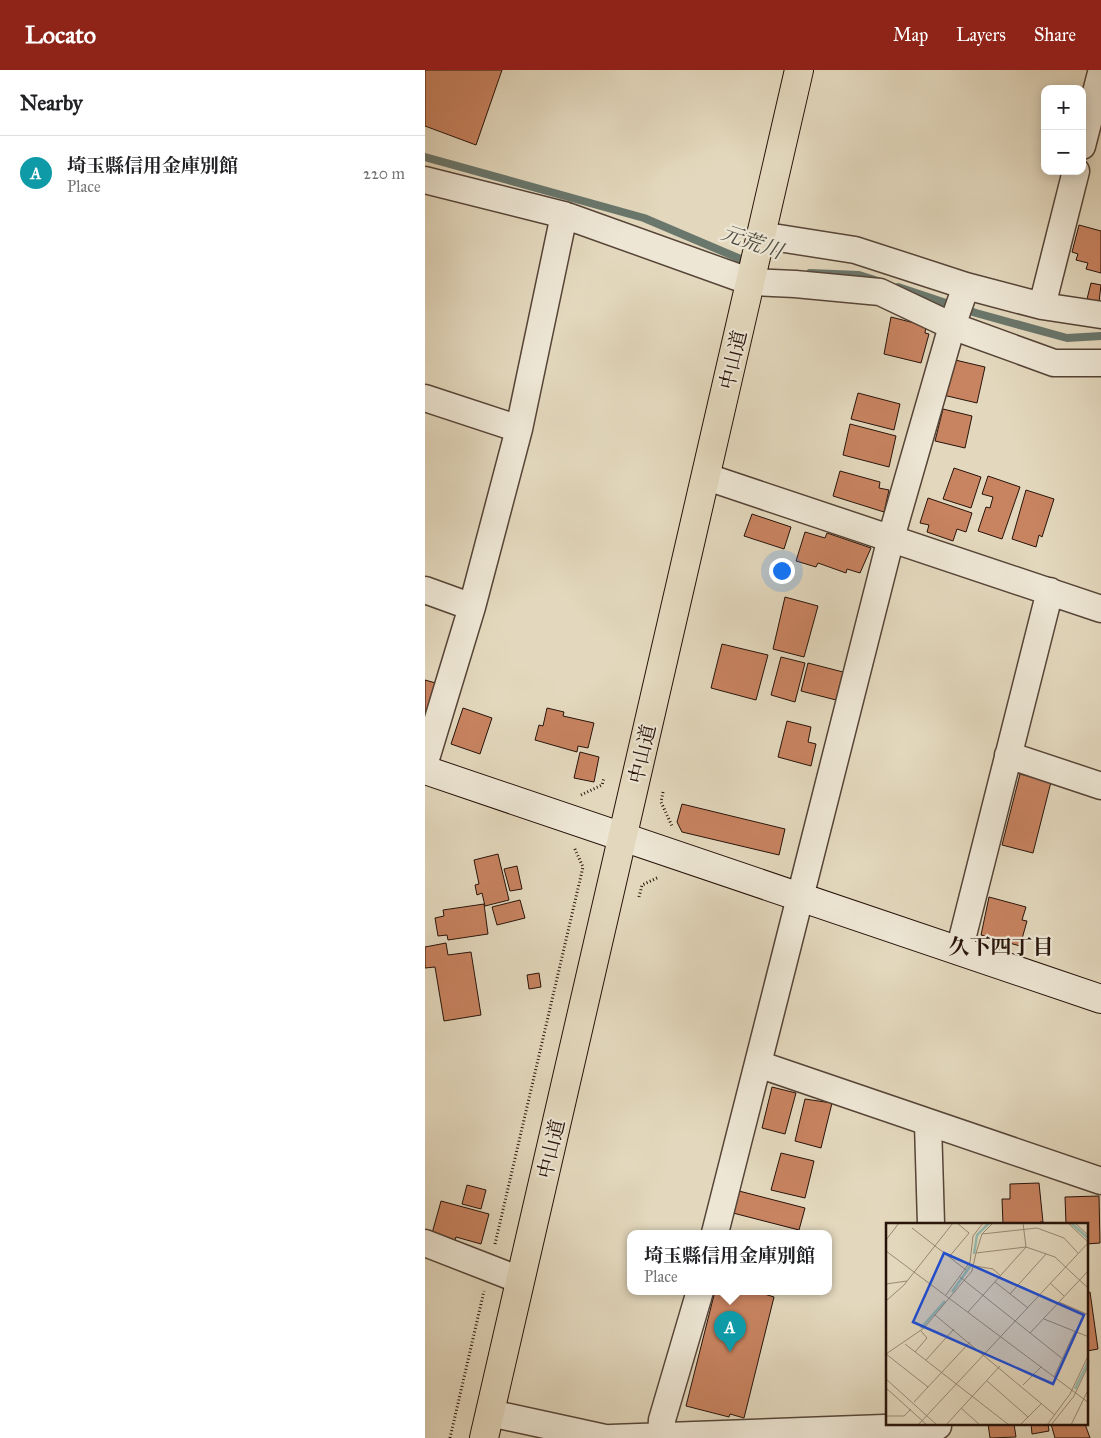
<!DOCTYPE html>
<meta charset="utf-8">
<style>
:root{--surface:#fff;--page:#f2f2f2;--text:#202124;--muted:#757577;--line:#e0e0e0;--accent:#8f2418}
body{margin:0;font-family:"IM FELL Great Primer","Noto Serif JP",serif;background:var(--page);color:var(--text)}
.controls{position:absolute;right:15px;top:15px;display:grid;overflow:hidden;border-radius:10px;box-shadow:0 2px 12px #0003}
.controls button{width:45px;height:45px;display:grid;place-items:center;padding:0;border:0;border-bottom:1px solid var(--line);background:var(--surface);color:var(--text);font:25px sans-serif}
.you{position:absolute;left:356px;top:500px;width:18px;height:18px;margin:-12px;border:4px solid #fff;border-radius:50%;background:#1a73e8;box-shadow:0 0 0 8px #1a73e833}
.badge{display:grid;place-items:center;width:32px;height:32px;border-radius:50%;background:var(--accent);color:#fff;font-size:16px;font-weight:700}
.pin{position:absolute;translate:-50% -41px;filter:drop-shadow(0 1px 2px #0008)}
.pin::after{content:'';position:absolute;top:26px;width:18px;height:15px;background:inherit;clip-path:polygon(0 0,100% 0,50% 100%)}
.popup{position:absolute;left:202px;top:1160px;width:205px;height:65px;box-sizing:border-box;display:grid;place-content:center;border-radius:10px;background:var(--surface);filter:drop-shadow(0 1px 4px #0005);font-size:16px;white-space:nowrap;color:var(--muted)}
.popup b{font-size:19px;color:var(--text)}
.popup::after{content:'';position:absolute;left:50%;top:100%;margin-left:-10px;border:10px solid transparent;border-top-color:var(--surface)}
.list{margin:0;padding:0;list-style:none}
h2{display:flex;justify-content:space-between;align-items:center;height:65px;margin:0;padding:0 20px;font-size:21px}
h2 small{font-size:16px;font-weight:400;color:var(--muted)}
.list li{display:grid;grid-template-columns:32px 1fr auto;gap:15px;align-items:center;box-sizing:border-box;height:75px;padding:0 20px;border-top:1px solid var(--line)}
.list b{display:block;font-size:19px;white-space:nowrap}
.list p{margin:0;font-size:16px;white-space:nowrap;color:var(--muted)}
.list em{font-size:16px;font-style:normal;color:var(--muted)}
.map{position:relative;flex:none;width:676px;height:1368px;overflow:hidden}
header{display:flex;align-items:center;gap:30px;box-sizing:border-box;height:70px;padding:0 25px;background:var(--accent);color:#fff}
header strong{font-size:24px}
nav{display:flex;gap:28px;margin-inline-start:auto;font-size:18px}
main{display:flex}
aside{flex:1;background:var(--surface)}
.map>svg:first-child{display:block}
</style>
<header>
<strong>Locato</strong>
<nav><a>Map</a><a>Layers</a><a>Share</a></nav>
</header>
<main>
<aside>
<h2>Nearby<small></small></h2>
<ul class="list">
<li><span class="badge" style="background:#0f9aa8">A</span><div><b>埼玉縣信用金庫別館</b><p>Place</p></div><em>220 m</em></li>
</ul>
</aside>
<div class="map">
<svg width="676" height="1368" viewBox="0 0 676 1368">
<rect width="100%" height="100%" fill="#e3d8bd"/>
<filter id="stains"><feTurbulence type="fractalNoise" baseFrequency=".004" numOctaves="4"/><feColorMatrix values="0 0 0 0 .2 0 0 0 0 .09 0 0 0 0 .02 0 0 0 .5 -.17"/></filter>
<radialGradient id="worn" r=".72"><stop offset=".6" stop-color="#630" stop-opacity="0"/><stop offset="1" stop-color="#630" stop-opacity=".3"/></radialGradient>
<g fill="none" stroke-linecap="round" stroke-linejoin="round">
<path stroke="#6a776c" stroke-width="8" d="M0,87L219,148L325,193
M385,203L434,205L453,211
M473,217L551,243L642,268L676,266"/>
</g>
<path fill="#c88360" stroke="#27130a" d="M0,0H77L51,75L0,56Z
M654,155L676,161V203L661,199L663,193L651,190L653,184L647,182Z
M666,213L676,215L674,232L662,229Z
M466,247L501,256L500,263L504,264L496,293L459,284Z
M526,289L560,297L552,333L518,325Z
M433,323L475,334L469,360L426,349Z
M518,339L547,346L540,378L510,371Z
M425,354L471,366L464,397L418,385Z
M529,398L556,407L546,438L518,429Z
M415,401L455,412L454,418L464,420L459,442L408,426Z
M563,406L595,417L577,469L553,461L561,437L565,438L568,427L557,424Z
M601,420L629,429L617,467L614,465L611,477L587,469Z
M503,428L547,443L541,462L532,459L528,471L502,462L504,455L495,453Z
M327,444L366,457L359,479L319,466Z
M380,462L400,468L402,463L446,478L435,503L422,499L421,503L393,493L391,497L371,491Z
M360,527L393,536L379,587L348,579Z
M297,574L343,585L331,630L286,618Z
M356,587L380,593L370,632L346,625Z
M383,593L418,602L411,630L376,621Z
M0,610L14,614L5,643L0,641Z
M38,638L67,648L55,684L26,674Z
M122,638L139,642L138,646L169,653L163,678L153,676L152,682L110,670L114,655L118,656Z
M362,651L386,657L383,672L391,674L386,696L353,687Z
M155,682L174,687L169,712L149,708Z
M595,704L626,712L608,783L577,775Z
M257,734L360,759L354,785L257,762L252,752Z
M73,784L84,830L60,836L57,823L52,825L50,815L54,814L49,790Z
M92,796L97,819L85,821L79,799Z
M564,827L601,837L597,850L602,851L595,876L556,865Z
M95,830L100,848L72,855L67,837Z
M59,834L63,864L23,870L22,865L13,866L10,848L19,846L18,840Z
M21,873L23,885L46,882L56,945L19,951L10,897L0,898V877Z
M114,903L116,917L104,919L102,905Z
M347,1017L371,1023L360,1064L337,1058Z
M380,1029L407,1033L396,1078L370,1071Z
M356,1083L389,1091L380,1128L346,1120Z
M614,1113L618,1152H615V1154H578L577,1129H585V1114Z
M42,1115L61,1120L56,1139L37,1134Z
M314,1121L380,1138L374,1160L308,1143Z
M674,1126L675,1173L662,1174V1154H641L640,1127Z
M16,1131L64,1144L56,1174L31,1167L29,1173L6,1167Z
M290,1221H330L349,1227L319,1348L305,1344L304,1347L261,1336Z
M665,1222L673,1279L662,1281V1223Z
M563,1354H589L591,1367L565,1368Z
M606,1354H623L624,1361L607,1364Z
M626,1354H660L665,1368H630Z"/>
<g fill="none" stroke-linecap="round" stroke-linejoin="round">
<defs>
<path id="street" d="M657,76L676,3
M0,110L139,145L326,212L370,214L455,222L527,256L629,293H676
M335,165L430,180L541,216L617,236L676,245
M617,236L651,101
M0,328L94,359
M282,407L676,539
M0,520L47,537
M583,685L676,716
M0,692L47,537L94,359L139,145
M534,881L625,521
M333,994L676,1111
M503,1054L506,1154
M290,1163L466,468L527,256L541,216
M0,1173L95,1210
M65,1343L180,1368
M236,1365L237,1350L275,1221
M186,1368L513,1356"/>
<path id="secondary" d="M0,700L676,929"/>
<path id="highway" d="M59,1368L374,0"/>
</defs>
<use href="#street" stroke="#564437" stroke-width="29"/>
<use href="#secondary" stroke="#27130a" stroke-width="30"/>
<use href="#highway" stroke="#27130a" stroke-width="30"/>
<path stroke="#27130a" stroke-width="3" stroke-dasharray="1 2.5" stroke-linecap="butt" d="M238,722L236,732L247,756
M156,725L177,715L179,708
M214,827L217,815L234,807
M70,1174L158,797L149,777
M25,1368L59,1221"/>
<use href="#street" stroke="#ede6d4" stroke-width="26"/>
<use href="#secondary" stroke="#ede6d4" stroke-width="28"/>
<use href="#highway" stroke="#e3d8bd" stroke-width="28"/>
</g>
<g text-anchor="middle" stroke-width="4.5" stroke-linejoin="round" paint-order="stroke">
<g font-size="20" fill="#27130a" stroke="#ede6d4">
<text transform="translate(308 290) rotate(-77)" y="7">中山道</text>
<text transform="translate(217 684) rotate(-77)" y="7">中山道</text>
<text transform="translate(126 1079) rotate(-77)" y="7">中山道</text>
</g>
<g font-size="21" font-style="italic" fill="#4e4d43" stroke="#ede6d4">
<text transform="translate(327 172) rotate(19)" y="7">元荒川</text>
</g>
<g font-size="21" font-weight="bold" fill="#27130a" stroke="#ede6d4">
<text x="576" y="884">久下四丁目</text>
</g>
</g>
<g transform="translate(461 1153)">
<rect width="202" height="202" fill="#e3d8bd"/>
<path fill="none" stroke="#96baad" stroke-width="2.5" d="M185,0L203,16M88,31L91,12L103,0M66,69L85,42M35,105L59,78M189,166L203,137"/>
<path fill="none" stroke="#988975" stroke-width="1" d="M71,0L83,10M182,0L203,20M189,0L203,13M26,5L80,47M96,11L151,5L178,15L192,30M0,17L13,0M0,28L203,180M90,30L96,11L107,0M63,34L83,10M89,43L107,46L115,53M74,54L178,137M109,59L142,85M164,60L178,73M0,61L21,58M124,71L160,31M60,72L84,39L87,13L97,0M0,78L18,62L67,0M173,79L203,92M82,89L140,24L169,34L203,66M49,92L169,192M158,96L203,114M144,110L203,47M19,121L123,202M29,129L41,115L35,108M0,131L38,105L86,48L90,30L140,24L137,0M0,131L42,164M40,137L68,106M168,154L189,108M0,156L51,202M101,158L142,194M137,162L155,144M0,165L41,202M28,179L84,119M75,185L94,202M0,193H18L25,186M32,202L203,19M60,202L114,143M134,202L156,180M161,202L184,171L203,131M165,202L188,173L203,141M185,202L203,165"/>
<path fill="#1d4ed8" fill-opacity="0.15" stroke="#1d4ed8" stroke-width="2.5" d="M58,30L198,92L167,161L27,99Z"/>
<rect width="202" height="202" fill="none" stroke="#27130a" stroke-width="2.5"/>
</g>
<rect width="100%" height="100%" filter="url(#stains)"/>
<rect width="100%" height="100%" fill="url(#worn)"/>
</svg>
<div class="controls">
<button>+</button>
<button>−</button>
</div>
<div class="you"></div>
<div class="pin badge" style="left:305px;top:1282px;background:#0f9aa8">A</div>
<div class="popup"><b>埼玉縣信用金庫別館</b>Place</div>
</div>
</main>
